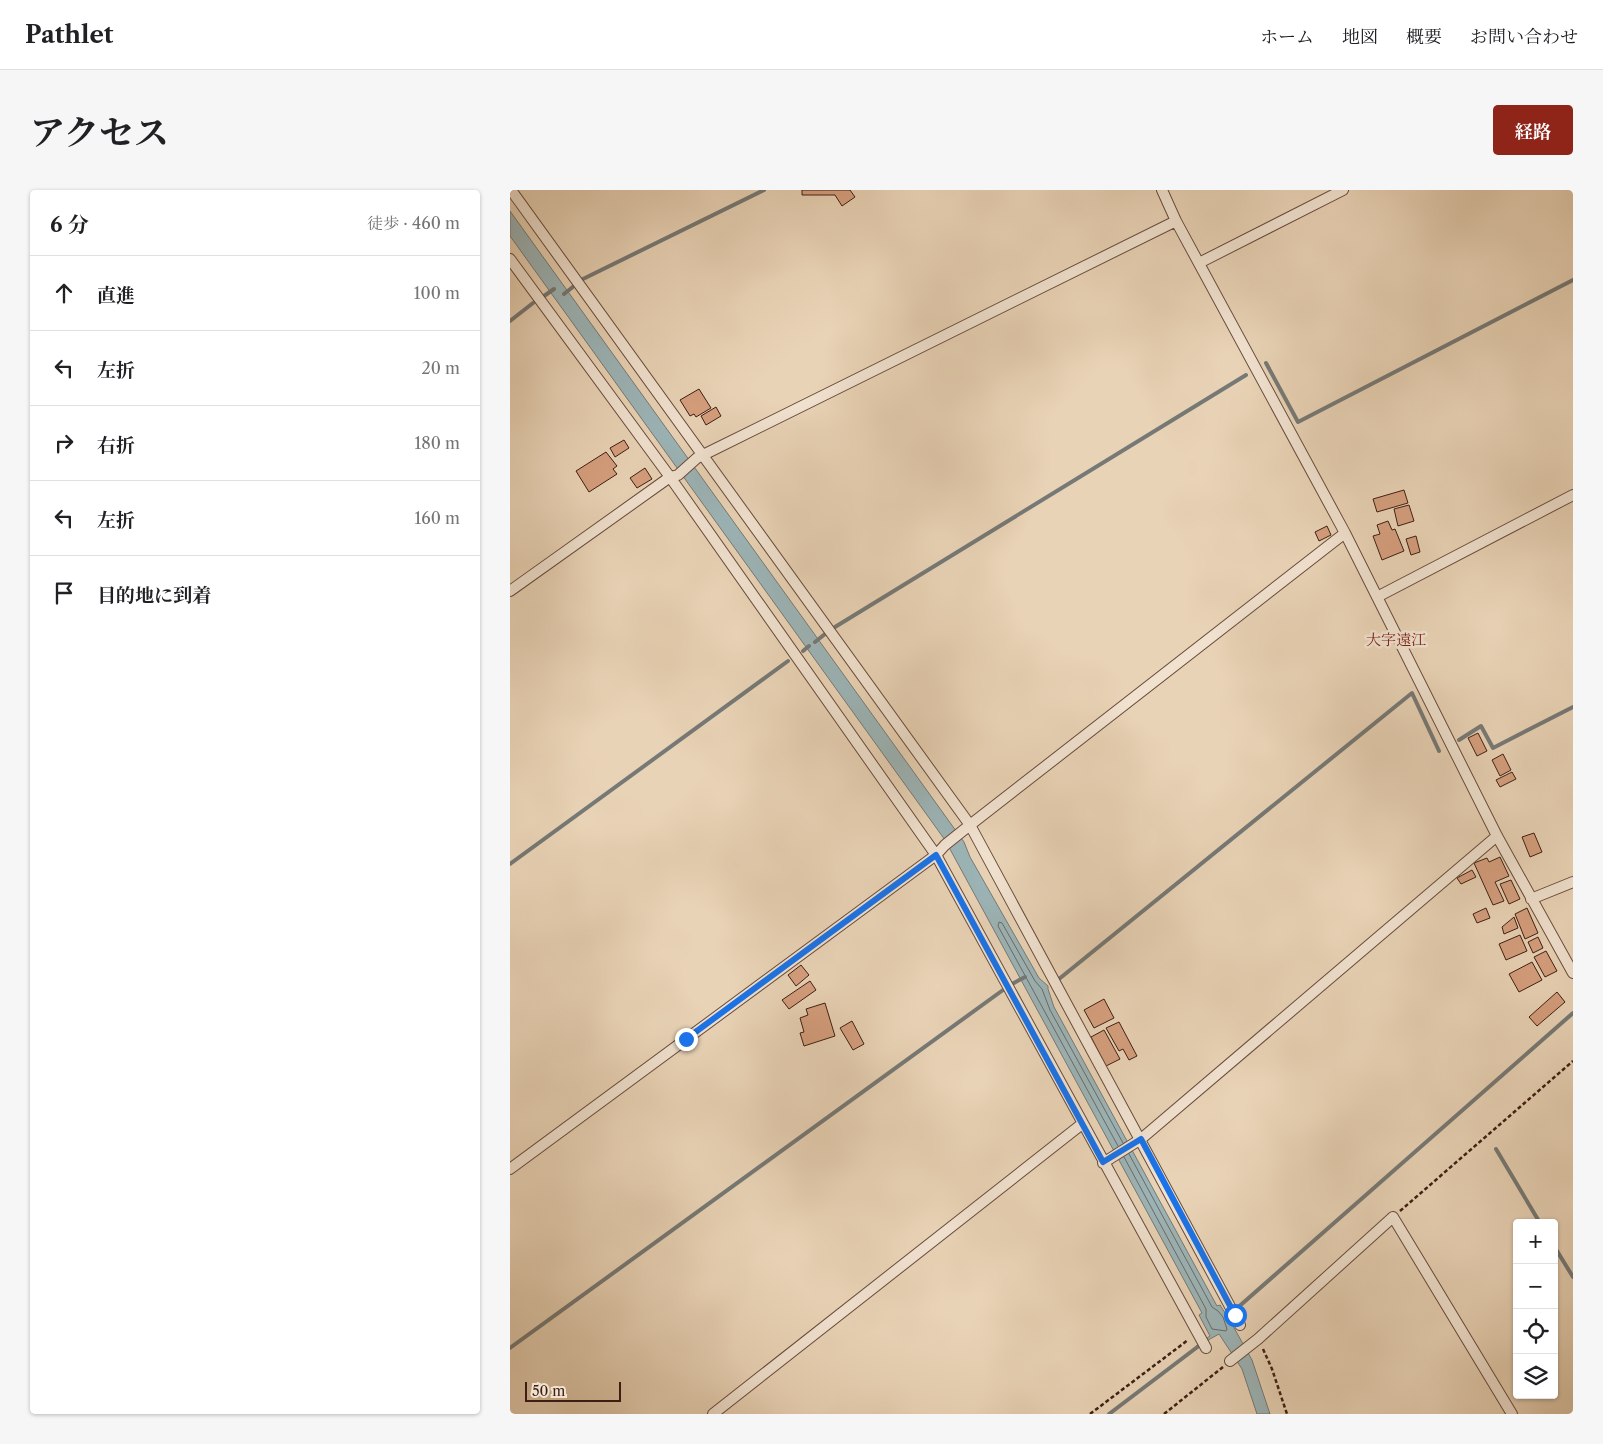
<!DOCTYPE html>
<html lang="ja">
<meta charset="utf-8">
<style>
:root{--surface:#fff;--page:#f6f6f6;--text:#202124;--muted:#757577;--line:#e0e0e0;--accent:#8f2418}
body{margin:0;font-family:"Libre Caslon Text","Noto Serif JP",serif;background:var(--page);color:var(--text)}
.controls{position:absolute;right:15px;bottom:15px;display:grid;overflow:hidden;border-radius:5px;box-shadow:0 1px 4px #0004}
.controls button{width:45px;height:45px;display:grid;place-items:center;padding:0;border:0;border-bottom:1px solid var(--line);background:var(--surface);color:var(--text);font:25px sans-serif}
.scale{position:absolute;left:15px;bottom:12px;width:96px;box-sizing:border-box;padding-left:5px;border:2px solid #3d1e13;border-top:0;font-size:14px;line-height:18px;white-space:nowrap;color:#3d1e13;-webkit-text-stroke:4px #f1e2d0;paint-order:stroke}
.stop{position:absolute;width:15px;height:15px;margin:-11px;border:4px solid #1a73e8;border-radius:50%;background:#fff}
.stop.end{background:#1a73e8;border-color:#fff;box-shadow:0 1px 5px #0008}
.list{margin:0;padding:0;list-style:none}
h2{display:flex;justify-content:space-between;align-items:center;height:65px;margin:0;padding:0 20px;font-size:21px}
h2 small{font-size:16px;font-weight:400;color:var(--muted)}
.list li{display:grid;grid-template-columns:32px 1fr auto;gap:15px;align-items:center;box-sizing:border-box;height:75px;padding:0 20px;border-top:1px solid var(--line)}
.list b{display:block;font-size:19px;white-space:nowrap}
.list em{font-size:16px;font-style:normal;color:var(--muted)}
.icon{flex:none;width:28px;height:28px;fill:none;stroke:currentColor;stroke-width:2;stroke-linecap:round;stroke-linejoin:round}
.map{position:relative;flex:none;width:1063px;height:1224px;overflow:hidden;border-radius:5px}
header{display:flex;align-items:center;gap:30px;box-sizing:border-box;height:70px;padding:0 25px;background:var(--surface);border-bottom:1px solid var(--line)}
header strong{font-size:24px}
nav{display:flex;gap:28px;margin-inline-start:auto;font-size:18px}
.intro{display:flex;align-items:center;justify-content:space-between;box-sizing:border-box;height:120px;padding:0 30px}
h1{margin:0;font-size:35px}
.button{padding:12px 22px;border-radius:5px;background:var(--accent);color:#fff;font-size:18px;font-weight:700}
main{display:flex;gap:30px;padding:0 30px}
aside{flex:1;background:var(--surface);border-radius:5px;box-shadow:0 1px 4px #0004}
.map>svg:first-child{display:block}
</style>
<header>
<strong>Pathlet</strong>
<nav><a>ホーム</a><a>地図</a><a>概要</a><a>お問い合わせ</a></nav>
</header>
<div class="intro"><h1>アクセス</h1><a class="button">経路</a></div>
<main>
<aside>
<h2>6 分<small>徒歩 · 460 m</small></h2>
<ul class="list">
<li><svg class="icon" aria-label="ahead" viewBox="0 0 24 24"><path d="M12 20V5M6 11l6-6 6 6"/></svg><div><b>直進</b></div><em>100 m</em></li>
<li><svg class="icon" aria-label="left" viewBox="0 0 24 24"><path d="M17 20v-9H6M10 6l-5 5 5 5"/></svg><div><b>左折</b></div><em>20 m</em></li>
<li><svg class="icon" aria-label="right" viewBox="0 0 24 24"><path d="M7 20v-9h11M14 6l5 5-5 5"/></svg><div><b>右折</b></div><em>180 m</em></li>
<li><svg class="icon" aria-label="left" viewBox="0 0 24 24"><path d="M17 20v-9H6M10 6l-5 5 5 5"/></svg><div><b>左折</b></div><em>160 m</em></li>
<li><svg class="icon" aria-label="arrive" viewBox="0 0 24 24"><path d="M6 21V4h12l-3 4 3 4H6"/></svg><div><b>目的地に到着</b></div></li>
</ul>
</aside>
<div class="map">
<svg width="1063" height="1224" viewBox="0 0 1063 1224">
<rect width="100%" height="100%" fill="#e9d3b6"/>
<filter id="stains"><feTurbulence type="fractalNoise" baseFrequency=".004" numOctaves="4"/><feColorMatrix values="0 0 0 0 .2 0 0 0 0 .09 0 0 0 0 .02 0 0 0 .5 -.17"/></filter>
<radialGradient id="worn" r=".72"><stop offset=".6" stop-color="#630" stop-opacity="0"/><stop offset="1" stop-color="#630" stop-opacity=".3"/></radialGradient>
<path fill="#9cb5b8" stroke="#767976" d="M0,21L454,652L460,667L529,788L538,796V799L544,817L707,1116L710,1115L715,1123L726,1117L729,1120L718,1127L742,1170L760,1224H747L732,1179L709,1144L700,1149L688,1158L686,1156L700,1146L689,1125L692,1123L435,650L0,46Z"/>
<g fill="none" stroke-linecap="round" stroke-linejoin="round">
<path stroke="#6c6a66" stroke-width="1" d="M608,956L488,736L489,732L492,733L525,791L532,799L540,820L613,953
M614,967L696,1119V1127L702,1139L716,1141L717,1139L713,1127L708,1121L702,1117L619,964"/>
<path stroke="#767976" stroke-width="4" d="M73,89L254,0
M54,104L64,96
M34,106L44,99
M0,131L23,113
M756,173L788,232L1063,90
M325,437L736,185
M305,452L315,444
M293,461L299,456
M949,550L971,536L983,558L1063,517
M0,674L278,471
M549,789L902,503L929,561
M502,794L515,787
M986,959L1030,1033
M1044,1056L1063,1087
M725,1120L1063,823
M0,1158L493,800
M599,1224L690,1155"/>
</g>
<path fill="#d69f7e" stroke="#3d1e13" d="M292,0H340L345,7L332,16L325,5H292Z
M189,199L201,218L186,227L184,224L180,226L170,210Z
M206,217L211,226L196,235L191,226Z
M114,250L119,258L105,267L100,258Z
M96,262L107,276L103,279L107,284L79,302L66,281Z
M135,278L142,289L127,298L120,288Z
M894,300L898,313L867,322L863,309Z
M899,315L904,331L888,336L884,319Z
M878,331L882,340L885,339L894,361L872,370L863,346L870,344L867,335Z
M817,336L821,345L809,351L805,342Z
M906,346L910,362L901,365L896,349Z
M968,543L977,561L967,566L958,548Z
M993,564L1001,580L990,586L982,570Z
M1002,582L1006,589L990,597L986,590Z
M1024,643L1032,662L1020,667L1012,647Z
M990,667L999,686L985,692L994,711L983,715L964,673L977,668L979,672Z
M962,680L966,687L951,694L947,688Z
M1001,690L1010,709L999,714L990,694Z
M976,718L980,728L967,733L963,724Z
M1017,718L1028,743L1015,749L1005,724Z
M1004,727L1008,738L994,744L992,737Z
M1010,745L1017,761L996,770L989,754Z
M1028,747L1033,758L1023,763L1018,752Z
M1036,761L1047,781L1035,787L1024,767Z
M1022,772L1032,790L1009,802L999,784Z
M291,775L299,785L286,796L278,785Z
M300,791L306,800L279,819L272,810Z
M1047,802L1055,812L1027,836L1019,827Z
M594,809L604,828L584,838L574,820Z
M315,813L325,846L294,856L290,843L294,842L290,828L298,825L296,819Z
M342,831L354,854L343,860L330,838Z
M609,832L627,866L619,870L613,859L609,861L596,838Z
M594,840L610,869L596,876L581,847Z"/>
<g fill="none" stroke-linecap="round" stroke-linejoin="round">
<defs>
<path id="minor" d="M1,0L460,635L730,1135
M652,0L666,31L835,343L987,646L1063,783
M0,69L160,287L426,665L696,1158
M689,73L833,0
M0,401L160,287L168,285L187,268L666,31
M867,407L1063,305
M1021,709L1063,692
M593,973L631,949L987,646
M0,979L426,665L435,655L460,635L835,343
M720,1171L748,1149L883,1027L1002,1224
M203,1224L572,934"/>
</defs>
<use href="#minor" stroke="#684b3c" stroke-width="12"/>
<path stroke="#3d1e13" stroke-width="2.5" stroke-dasharray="4 2.5" stroke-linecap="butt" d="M890,1021L1063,871
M753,1159L762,1179L777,1224
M580,1224L678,1150
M654,1224L713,1177"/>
<use href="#minor" stroke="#f1e2d0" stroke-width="10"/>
</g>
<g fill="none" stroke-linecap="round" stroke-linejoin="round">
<path stroke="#1a73e8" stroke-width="6" d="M176,849L426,665L593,972L631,949L725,1125"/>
</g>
<g text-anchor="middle" stroke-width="5" stroke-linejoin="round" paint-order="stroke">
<g font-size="15" fill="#7a1f14" stroke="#f1e2d0">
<text x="886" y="455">大字遠江</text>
</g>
</g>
<rect width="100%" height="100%" filter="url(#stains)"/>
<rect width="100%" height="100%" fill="url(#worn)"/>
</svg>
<div class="controls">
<button>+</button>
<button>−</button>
<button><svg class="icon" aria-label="locate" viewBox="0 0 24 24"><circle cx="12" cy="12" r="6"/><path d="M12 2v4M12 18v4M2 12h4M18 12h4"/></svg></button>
<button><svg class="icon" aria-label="layers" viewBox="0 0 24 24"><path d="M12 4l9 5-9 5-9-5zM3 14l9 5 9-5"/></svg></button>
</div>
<div class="scale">50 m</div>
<div class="stop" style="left:725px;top:1125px"></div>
<div class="stop end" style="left:176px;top:849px"></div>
</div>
</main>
